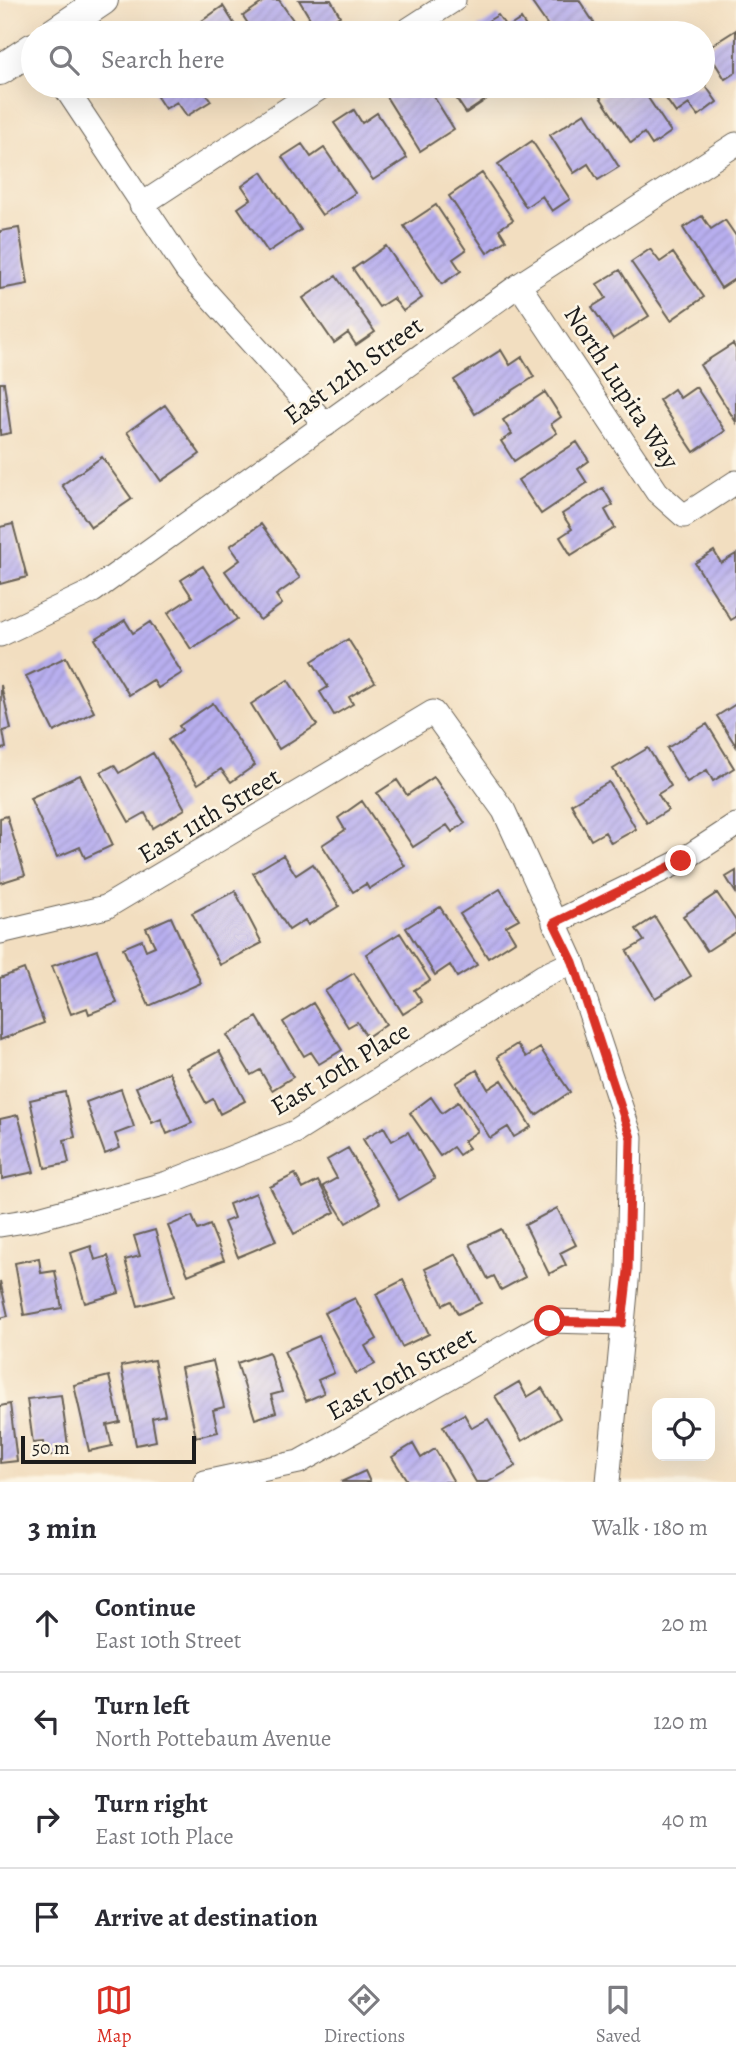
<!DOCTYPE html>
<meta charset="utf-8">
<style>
:root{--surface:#fff;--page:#f2f2f3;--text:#2b2b33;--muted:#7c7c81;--line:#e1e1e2;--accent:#d93025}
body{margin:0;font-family:Alegreya,serif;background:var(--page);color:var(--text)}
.controls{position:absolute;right:21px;bottom:21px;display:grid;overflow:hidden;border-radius:14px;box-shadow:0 7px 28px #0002}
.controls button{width:63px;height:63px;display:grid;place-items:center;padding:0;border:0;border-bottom:2px solid var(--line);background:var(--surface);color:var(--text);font:35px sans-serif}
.scale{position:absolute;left:21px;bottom:18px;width:175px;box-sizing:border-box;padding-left:7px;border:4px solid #1c1c1c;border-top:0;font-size:19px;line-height:24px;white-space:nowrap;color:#1c1c1c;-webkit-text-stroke:5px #fcf5e5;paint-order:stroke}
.stop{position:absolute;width:21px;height:21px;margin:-16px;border:5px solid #d93025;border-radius:50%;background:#fff}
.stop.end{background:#d93025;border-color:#fff;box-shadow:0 2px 7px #0008}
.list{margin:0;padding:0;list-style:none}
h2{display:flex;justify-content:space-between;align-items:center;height:91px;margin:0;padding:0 28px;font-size:30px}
h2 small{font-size:23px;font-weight:400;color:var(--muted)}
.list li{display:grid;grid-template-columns:46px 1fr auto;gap:21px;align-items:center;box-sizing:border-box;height:98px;padding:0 28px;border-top:2px solid var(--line)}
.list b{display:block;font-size:26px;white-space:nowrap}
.list p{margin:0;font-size:23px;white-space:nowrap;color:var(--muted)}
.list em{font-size:23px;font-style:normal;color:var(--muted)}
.icon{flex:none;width:38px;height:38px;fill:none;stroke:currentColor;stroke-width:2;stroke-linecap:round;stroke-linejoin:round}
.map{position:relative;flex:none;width:736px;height:1482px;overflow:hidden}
.search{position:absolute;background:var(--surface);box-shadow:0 7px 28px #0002;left:21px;right:21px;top:21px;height:77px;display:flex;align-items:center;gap:18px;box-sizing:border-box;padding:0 24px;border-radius:38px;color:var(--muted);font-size:26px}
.sheet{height:483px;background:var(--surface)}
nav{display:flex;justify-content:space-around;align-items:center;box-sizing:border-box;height:98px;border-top:2px solid var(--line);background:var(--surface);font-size:19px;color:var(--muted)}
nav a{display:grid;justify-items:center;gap:4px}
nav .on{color:var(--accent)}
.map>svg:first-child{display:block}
</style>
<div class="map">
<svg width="736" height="1482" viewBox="0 0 736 1482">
<defs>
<pattern id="building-hatch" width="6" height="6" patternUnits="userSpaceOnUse" patternTransform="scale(1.75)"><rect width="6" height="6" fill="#b8afef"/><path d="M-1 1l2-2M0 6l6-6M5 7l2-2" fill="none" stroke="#9e96cc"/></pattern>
</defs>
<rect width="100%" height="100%" fill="#fcf5e5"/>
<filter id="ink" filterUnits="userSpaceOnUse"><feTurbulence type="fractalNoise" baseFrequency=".0143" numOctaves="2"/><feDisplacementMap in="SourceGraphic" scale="14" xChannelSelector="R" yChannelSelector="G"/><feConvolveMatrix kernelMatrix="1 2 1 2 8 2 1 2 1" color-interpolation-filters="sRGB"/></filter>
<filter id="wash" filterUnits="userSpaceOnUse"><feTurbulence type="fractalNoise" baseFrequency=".00686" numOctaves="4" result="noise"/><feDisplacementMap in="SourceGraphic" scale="28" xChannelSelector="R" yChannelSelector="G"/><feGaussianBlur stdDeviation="1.57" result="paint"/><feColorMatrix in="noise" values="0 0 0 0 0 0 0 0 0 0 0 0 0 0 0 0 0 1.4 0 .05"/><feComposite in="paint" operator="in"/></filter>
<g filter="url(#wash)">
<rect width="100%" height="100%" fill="#f2dec0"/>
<g id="blocks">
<path fill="url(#building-hatch)" d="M266,0H279L302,33H254L243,16Z
M299,0H331L340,16L317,30Z
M530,0H579L600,32L553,33Z
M223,6L240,33H191L189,30Z
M498,15L507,28L521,19L530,33H482L478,27Z
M736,30V72L725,79L706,49Z
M703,82L717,102L698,116L689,104L676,113L657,86H703Z
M150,86H201L211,101L187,116L177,102L165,109Z
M389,86H406L410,92L419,86H427L454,129L420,151L382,90Z
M448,86H495L499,91L466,113Z
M617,86H640L671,132L652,145L644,133L631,143L600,97Z
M354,110L362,123L377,113L407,158L373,180L334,123Z
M585,113L619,167L598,180L588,164L574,173L550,135Z
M532,141L570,199L552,211L542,196L526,207L498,164Z
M302,144L311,157L324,148L355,193L322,215L282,157Z
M262,172L301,230L268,252L238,208L251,199L242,186Z
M482,173L513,220L499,229L506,240L487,253L449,196Z
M436,205L466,250L453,259L461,271L442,284L404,226Z
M702,216L711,229L725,220L736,236V278L721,288L683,228Z
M19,228L28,284L0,289V231Z
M386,246L422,298L403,311L393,298L379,307L353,269Z
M650,249L660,262L673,253L704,297L671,320L631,262Z
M620,270L649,316L613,339L592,307L606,298L597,284Z
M336,276L375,332L356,345L348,333L334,343L303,298Z
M733,344L736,349V422L700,365Z
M501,350L510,365L522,357L534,377L475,414L454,380Z
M0,383H4L11,433L0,435Z
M696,387L725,431L694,452L659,400L674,389L680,398Z
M545,392L561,417L551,424L557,433L514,461L501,441L512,434L503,420Z
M165,405L200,454L161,481L127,432Z
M577,442L589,461L578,469L587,483L541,514L518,480Z
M102,457L132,499L91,527L62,485Z
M603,488L613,505L605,510L615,528L571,555L560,537L572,529L562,514Z
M13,524L27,577L0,584V527Z
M261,524L300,578L276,595L282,604L260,620L225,571L240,560L230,546Z
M714,551L721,563L736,554V617L731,620L695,563Z
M203,566L237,619L191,649L168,613L192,597L181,580Z
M125,620L133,633L150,622L182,673L158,688L153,680L129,695L95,639Z
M348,639L375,682L349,697L353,704L334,715L320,692L328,687L312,661Z
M66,657L94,712L54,732L26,676Z
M288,680L317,725L279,749L251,704Z
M1,685L11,729L3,731L6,748L0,749Z
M213,703L255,765L231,782L221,769L198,784L168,740L182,730L179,726Z
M736,704V746L717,716Z
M707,724L734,768L713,781L707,770L687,782L667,748Z
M648,748L671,786L658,794L668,810L647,823L613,769Z
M153,753L185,809L153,828L145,813L129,822L101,772L114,765L119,773Z
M80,775L113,845L85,858L80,847L57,857L30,798Z
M434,777L465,823L452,832L447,825L413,847L377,793L397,780L407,795Z
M609,782L636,829L611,843L605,832L591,840L571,804Z
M362,801L405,866L369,889L366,884L353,892L322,845L345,830L338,818Z
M7,816L25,875L0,883V818Z
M283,855L296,875L313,864L339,906L308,925L305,920L289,930L253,873Z
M736,871V893L726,877Z
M500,889L519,919L506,926L515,941L488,958L460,914Z
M235,891L262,943L220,965L192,913Z
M717,893L736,921V932L707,951L683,916Z
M440,907L477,965L457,977L450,965L435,975L406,928Z
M171,917L201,983L149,1006L123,948L142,940L146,950L155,946L146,928Z
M655,917L691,976L655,998L627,951L644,941L636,929Z
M400,933L430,980L414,990L422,1002L403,1014L366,954Z
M97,950L117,1003L89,1014L87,1008L71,1014L52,966Z
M24,969L44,1023L0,1040V978Z
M354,973L386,1024L367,1037L357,1022L348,1027L325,991Z
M313,1003L342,1050L319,1064L311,1052L304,1056L283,1022Z
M257,1017L293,1077L272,1090L260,1070L251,1075L227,1035Z
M517,1044L526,1057L540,1048L570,1092L536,1115L497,1057Z
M219,1051L245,1101L220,1114L213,1099L206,1103L187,1068Z
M477,1070L488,1089L502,1080L531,1127L514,1137L508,1127L490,1138L456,1083Z
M169,1072L192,1123L167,1134L161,1119L152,1123L136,1087Z
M121,1089L134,1127L115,1134L120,1148L105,1154L86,1102Z
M65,1092L75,1137L64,1140L69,1163L45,1168L30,1100Z
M431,1097L442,1113L458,1102L478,1131L464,1141L469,1148L459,1155L453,1147L440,1156L410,1113Z
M18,1115L34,1172L2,1179L0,1119Z
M384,1127L392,1141L408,1132L435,1179L399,1200L363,1139Z
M348,1148L380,1203L346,1223L323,1186L337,1178L327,1160Z
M295,1174L303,1189L318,1181L335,1212L294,1234L270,1187Z
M256,1193L276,1241L238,1257L224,1222L234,1218L229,1204Z
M557,1208L576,1245L560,1253L566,1265L549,1274L525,1225Z
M192,1216L198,1230L210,1225L224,1260L188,1275L168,1226Z
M501,1229L525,1277L501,1290L494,1276L488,1279L470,1244Z
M155,1230L174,1296L138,1306L125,1260L140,1256L134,1236Z
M91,1246L95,1260L108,1256L119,1293L85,1303L70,1253Z
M456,1254L481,1303L458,1314L451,1301L443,1305L425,1269Z
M39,1258L41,1273L55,1271L62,1308L24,1315L15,1263Z
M403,1280L429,1334L402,1347L376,1294Z
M0,1281L8,1316L0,1318Z
M355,1298L377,1339L365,1346L375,1364L356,1374L324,1313Z
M319,1336L334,1373L318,1380L324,1393L306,1401L284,1351Z
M269,1352L282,1392L271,1395L276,1412L255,1419L237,1363Z
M154,1360L165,1415L152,1418L156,1441L136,1445L121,1366Z
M213,1361L224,1407L213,1410L218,1432L196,1437L181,1368Z
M109,1376L120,1422L107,1425L112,1446L89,1451L74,1385Z
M519,1382L527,1397L542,1388L560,1418L522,1441L495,1396Z
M61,1395L69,1453L45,1456L43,1442L33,1443L27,1399Z
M10,1404L17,1461L0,1463V1406Z
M464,1414L472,1428L488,1419L516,1466L488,1482H476L443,1426Z
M413,1444L421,1458L435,1449L454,1482H408L392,1457Z
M365,1471L370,1482H341Z"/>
</g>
</g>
<g filter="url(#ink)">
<use href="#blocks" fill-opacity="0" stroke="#676055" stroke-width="2"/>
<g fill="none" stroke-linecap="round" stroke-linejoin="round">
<defs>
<path id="minor" d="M403,33L454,0
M64,86L187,271L326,425
M141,205L323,86
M519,285L657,492L684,516L736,482
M0,635L93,591L519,285L736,144
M554,923L681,861L736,825
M0,932L106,907L433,712L504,811L573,962L631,1137L628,1271L608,1482
M0,1225L31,1220L167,1183L295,1132L543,976L573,962
M205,1482L299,1462L550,1321L623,1323"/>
<path id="tertiary" d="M54,33L103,0
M0,70L33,48"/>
</defs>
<use href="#minor" stroke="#676055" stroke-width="25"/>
<use href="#tertiary" stroke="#676055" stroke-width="32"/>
<use href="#minor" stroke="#fff" stroke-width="23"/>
<use href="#tertiary" stroke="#fff" stroke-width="30"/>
</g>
</g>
<g fill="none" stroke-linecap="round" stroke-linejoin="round" filter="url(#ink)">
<path stroke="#d93025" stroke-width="9" d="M550,1321L622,1323L628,1271L631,1138L573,962L554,923L681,861"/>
</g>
<g text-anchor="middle" stroke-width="5" stroke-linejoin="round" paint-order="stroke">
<g font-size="26" fill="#1c1c1c" stroke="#fcf5e5">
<text transform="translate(353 370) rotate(-36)" y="9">East 12th Street</text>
<text transform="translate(622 387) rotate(57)" y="9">North Lupita Way</text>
<text transform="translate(209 815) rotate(-31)" y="9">East 11th Street</text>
<text transform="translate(340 1068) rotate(-31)" y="9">East 10th Place</text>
<text transform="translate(401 1373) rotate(-29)" y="9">East 10th Street</text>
</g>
</g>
</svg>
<div class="controls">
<button><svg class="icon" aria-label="locate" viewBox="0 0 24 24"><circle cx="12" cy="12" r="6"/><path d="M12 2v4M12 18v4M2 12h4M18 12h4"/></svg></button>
</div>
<div class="scale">50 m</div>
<div class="stop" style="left:550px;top:1321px"></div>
<div class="stop end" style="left:681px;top:861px"></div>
<div class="search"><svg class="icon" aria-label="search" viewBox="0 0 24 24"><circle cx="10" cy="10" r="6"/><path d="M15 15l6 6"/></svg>Search here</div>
</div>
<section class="sheet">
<h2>3 min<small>Walk · 180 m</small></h2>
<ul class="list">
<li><svg class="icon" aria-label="ahead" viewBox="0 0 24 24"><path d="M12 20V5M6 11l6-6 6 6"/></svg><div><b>Continue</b><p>East 10th Street</p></div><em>20 m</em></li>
<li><svg class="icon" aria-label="left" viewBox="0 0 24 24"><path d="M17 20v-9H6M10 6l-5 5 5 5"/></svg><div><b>Turn left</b><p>North Pottebaum Avenue</p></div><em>120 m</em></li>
<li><svg class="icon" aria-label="right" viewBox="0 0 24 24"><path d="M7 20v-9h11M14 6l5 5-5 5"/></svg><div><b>Turn right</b><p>East 10th Place</p></div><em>40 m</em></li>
<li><svg class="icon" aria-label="arrive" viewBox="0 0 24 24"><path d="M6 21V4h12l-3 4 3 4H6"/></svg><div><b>Arrive at destination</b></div></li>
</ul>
</section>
<nav>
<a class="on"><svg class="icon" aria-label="map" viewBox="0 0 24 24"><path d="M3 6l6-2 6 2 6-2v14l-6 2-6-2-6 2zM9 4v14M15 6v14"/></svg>Map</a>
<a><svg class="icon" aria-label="directions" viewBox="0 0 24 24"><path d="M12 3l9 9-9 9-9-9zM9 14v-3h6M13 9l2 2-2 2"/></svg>Directions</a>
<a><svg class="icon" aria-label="saved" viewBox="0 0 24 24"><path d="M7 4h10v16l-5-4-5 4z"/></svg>Saved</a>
</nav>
